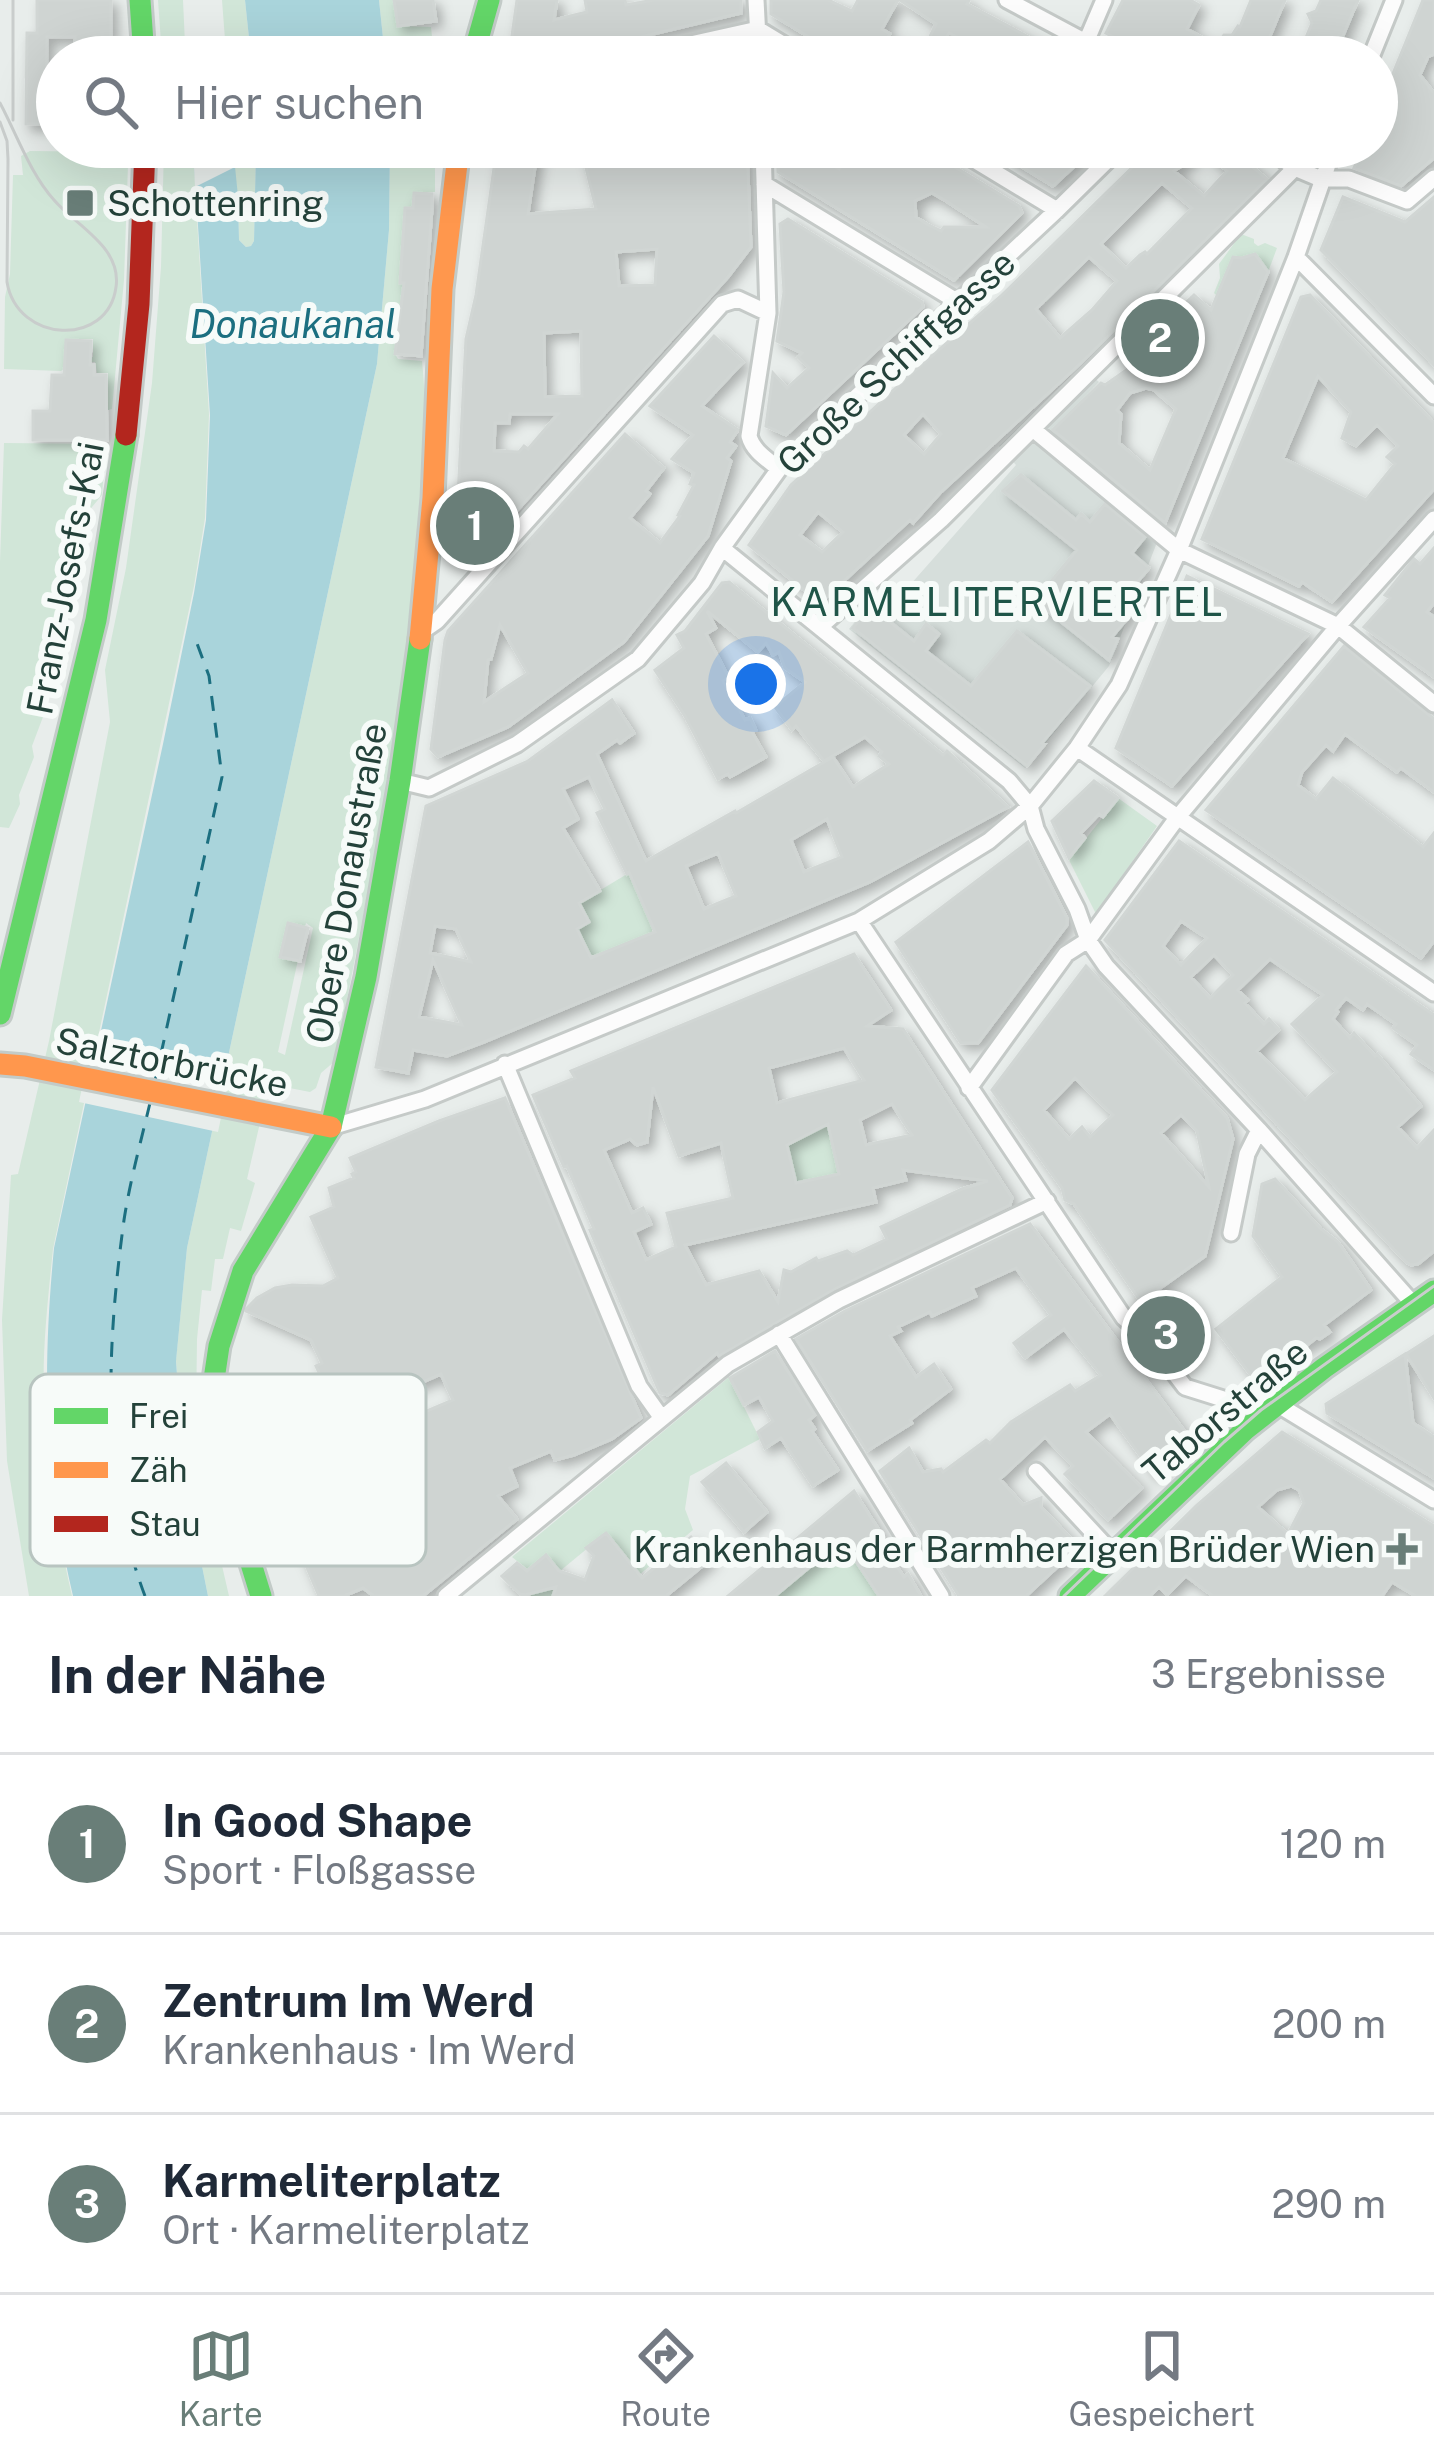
<!DOCTYPE html>
<html lang="de">
<meta charset="utf-8">
<style>
:root{--surface:#fff;--page:#f2f2f3;--text:#1f2937;--muted:#747a83;--line:#e0e1e3;--accent:#697e78}
body{margin:0;font-family:"Public Sans",sans-serif;background:var(--page);color:var(--text)}
.you{position:absolute;left:756px;top:684px;width:42px;height:42px;margin:-30px;border:9px solid #fff;border-radius:50%;background:#1a73e8;box-shadow:0 0 0 18px #1a73e833}
.badge{display:grid;place-items:center;width:78px;height:78px;border-radius:50%;background:var(--accent);color:#fff;font-size:39px;font-weight:700}
.pin{position:absolute;translate:-50% -50%;border:6px solid #fff;box-shadow:0 3px 12px #0006}
.list{margin:0;padding:0;list-style:none}
h2{display:flex;justify-content:space-between;align-items:center;height:156px;margin:0;padding:0 48px;font-size:51px}
h2 small{font-size:39px;font-weight:400;color:var(--muted)}
.list li{display:grid;grid-template-columns:78px 1fr auto;gap:36px;align-items:center;box-sizing:border-box;height:180px;padding:0 48px;border-top:3px solid var(--line)}
.list b{display:block;font-size:45px;white-space:nowrap}
.list p{margin:0;font-size:39px;white-space:nowrap;color:var(--muted)}
.list em{font-size:39px;font-style:normal;color:var(--muted)}
.icon{flex:none;width:66px;height:66px;fill:none;stroke:currentColor;stroke-width:2;stroke-linecap:round;stroke-linejoin:round}
.map{position:relative;flex:none;width:1434px;height:1596px;overflow:hidden}
.search{position:absolute;background:var(--surface);box-shadow:0 12px 48px #0002;left:36px;right:36px;top:36px;height:132px;display:flex;align-items:center;gap:30px;box-sizing:border-box;padding:0 42px;border-radius:66px;color:var(--muted);font-size:45px}
.sheet{height:696px;background:var(--surface)}
nav{display:flex;justify-content:space-around;align-items:center;box-sizing:border-box;height:168px;border-top:3px solid var(--line);background:var(--surface);font-size:33px;color:var(--muted)}
nav a{display:grid;justify-items:center;gap:6px}
nav .on{color:var(--accent)}
.map>svg:first-child{display:block}
</style>
<div class="map">
<svg width="1434" height="1596" viewBox="0 0 1434 1596">
<defs>
<filter id="shadow"><feDropShadow dx="5.5" dy="5.5" stdDeviation="6" flood-color="#0004"/></filter>
</defs>
<rect width="100%" height="100%" fill="#e8edeb"/>
<path fill="#d6dedb" d="M1081,367L1099,382L1054,430L1163,527L1109,666L1025,768L849,629L872,601L887,611L1016,465L999,446Z"/>
<path fill="#d1e6d8" fill-rule="evenodd" d="M158,0H245L251,57H226V53L185,44V57H162Z
M379,0H394L398,26L431,27L434,57H385Z
M164,147H256L254,241L251,246L246,247L239,240L238,196L234,168L195,187L209,414L205,518L194,586L53,1249C48,1299 42,1349 44,1400C47,1466 57,1531 72,1596H29L7,1461L2,1320L11,1175L18,1174L49,1041L110,722L105,670L126,568L152,383L161,267Z
M390,147H428V168H435V192L414,193L413,208H405L401,282L412,283L395,354L398,359L422,361C429,426 422,489 417,554C402,725 368,892 335,1061L321,1073L316,1088L310,1092L269,1084L247,1179L255,1183L241,1231L230,1228L223,1259H215L211,1291L202,1290L197,1339L196,1416L214,1531L229,1596H208L185,1481L176,1360L187,1248L377,364L389,230ZM306,923L313,928L285,1055L278,1052Z
M30,151L120,152L121,164L128,165L124,280L112,409L108,410V373H97L95,362H84V358L93,357V339H65V358L80,359L65,362L64,369L61,371L4,369L5,297L10,274L13,175H23L21,156Z
M1241,234L1254,239V243L1258,246L1265,243L1277,248L1268,272L1255,255H1247L1217,296L1214,293L1220,278L1219,264Z
M4,443L106,444L102,495L87,513L63,593L68,614L56,650L58,660L44,698L46,709L32,746L34,757L19,795L20,804L9,828L0,827V562Z
M1118,798L1157,826L1096,914L1069,860Z
M637,868L630,875L653,929L651,933L603,955H590L577,929L589,922L579,903Z
M820,1090L839,1174L796,1183L777,1103Z
M729,1377L760,1439L690,1476L685,1509L693,1530L639,1575L606,1533L560,1571L552,1596H530L559,1572L532,1567L527,1569L512,1557Z
M845,1531L886,1596H775L838,1544Z"/>
<path fill="#a9d4db" d="M245,0H379L385,57H251Z
M193,147H233L238,196L239,240L246,247L251,246L254,241L256,147H390L389,230L377,364L187,1248L176,1361L185,1481L208,1596H73C44,1472 42,1374 54,1248L163,744L194,593L206,520L210,415Z"/>
<path fill="#e8edeb" d="M183,0H222L226,53L185,44Z
M193,147H233L235,167L195,187Z
M89,1054L228,1084L218,1132L79,1102Z"/>
<g fill="none" stroke-linecap="round" stroke-linejoin="round">
<path stroke="#1c6f80" stroke-width="3" stroke-dasharray="15 12" stroke-linecap="butt" d="M155,1081L222,777L209,676L195,638
M145,1596C100,1477 107,1344 124,1220C130,1181 141,1141 150,1103"/>
</g>
<path fill="#cfd4d2" stroke="#d1d6d4" stroke-width="3" fill-rule="evenodd" filter="url(#shadow)" d="M37,0H111V38L93,37V57L75,56V37H47L46,124H26L27,33H37Z
M394,0H433L436,21L398,26Z
M517,0H557L554,20L587,12L585,0H625L626,5L654,0H741V13L557,57H509Z
M771,0H828L852,11L858,0H898L882,29L890,34L888,37L921,57H842L771,14Z
M900,0H969L967,4L1066,57H996L949,33L936,54L925,47L936,24Z
M1123,0H1190L1199,5L1187,29L1216,45L1224,35H1232L1238,26L1240,27L1251,0H1285L1268,41L1266,40L1256,57H1152L1106,33Z
M1321,0H1358L1334,57H1298L1312,23L1308,14L1316,11Z
M1423,0H1434V54L1428,57L1420,75L1434,93V158L1401,186L1354,168L1363,147H1377V113Z
M497,147H538L528,214L596,209L581,147H747L751,247L728,277L484,547L456,536L466,339L476,295ZM657,249L655,285L619,286L616,252ZM581,331L582,396L545,397L544,333ZM510,414H558L528,449L524,446L519,452L494,451L495,423H509Z
M777,147H812V153L839,169L853,147H922L1019,206L1022,213L954,280L778,172ZM932,193L946,201L986,227H944L941,231L927,224L916,217L915,201Z
M990,147H1095L1053,186Z
M1153,147H1198L1188,162L1174,171L1204,196L1227,171L1200,147H1229L1267,179L1081,363L940,493L913,523L910,520L820,603L749,545L791,485L911,374L1001,296ZM1162,183L1192,208L1147,254L1145,252L1140,255L1126,268L1101,244ZM1089,257L1117,281L1092,310L1060,338L1036,309ZM923,414L941,434L924,454L904,435ZM818,512L843,532L822,552L800,535Z
M414,193L432,194V209L421,356L395,354L404,283H400L405,208H413Z
M1343,197L1405,222L1434,197V365L1321,250Z
M788,219L922,302L923,307L786,435L766,426L773,373L787,388L809,368L798,357L802,353L777,341L784,292L780,224Z
M1255,254L1268,272L1165,523L1053,430L1101,383L1105,385L1135,364L1128,358L1194,295L1211,310L1233,257L1242,258ZM1146,388L1154,390L1176,409L1150,470L1119,443L1121,414L1117,410L1130,393Z
M1310,295L1434,423V489L1332,602L1302,582L1299,586L1202,539L1301,297ZM1318,376L1351,412L1342,438L1356,446L1377,425L1398,446L1387,457L1395,464L1366,500L1283,458Z
M714,336L743,362L702,406L738,430L730,442L736,446L727,458L731,461L708,536L624,642L508,727L438,757L431,749L445,640L448,631L625,434L664,468L646,491L650,494L630,518L660,543L680,516L678,515L694,485L690,484L694,473L672,459L693,435L650,406ZM500,625L528,673L484,702L488,660L491,659Z
M66,340L91,341L90,365H94V375H106L107,440H33V411H50L52,375H64Z
M1021,475L1076,520L1081,514L1090,522L1105,504L1145,537L1132,553L1149,568L1127,595L1135,601L1128,610L1132,613L1112,637L1118,639L1109,660L1035,601L1077,550L1003,491Z
M1434,548V603L1427,612L1434,617V677L1364,627L1390,598L1385,595L1414,559L1420,564Z
M1187,576L1308,634L1172,786L1116,748Z
M729,582L943,755L947,751L1008,807L870,882L484,1042L447,1056L413,1050L408,1073L376,1067L426,806L528,761L612,700L634,733L620,743L617,740L597,754L646,861L735,811L736,813L833,757L853,787L889,764L879,756L882,752L865,737L824,761L796,726L792,730L775,707L805,682L785,668L779,652L773,655L766,643L758,652L707,611L716,628L706,634L729,678L723,681L745,720L750,718L756,730L752,732L766,757L730,777L728,774L718,779L685,716L655,670L684,648L677,635L685,631L722,583ZM589,777L605,809L597,813L627,874L629,872L655,932L591,958L577,929L589,922L579,903L600,891L563,828L578,819L563,789ZM827,819L842,857L804,872L791,840ZM718,853L736,896L704,909L686,866ZM435,926L456,929L471,962L430,953ZM433,960L462,1025L419,1017Z
M870,606L914,641L926,624L939,634L926,651L971,686L1017,631L1090,686L1042,743L1045,744L1027,766L853,628Z
M1344,646L1434,719V792L1401,768L1397,772L1345,734L1333,751L1326,745L1302,772L1298,785L1316,799L1333,778L1423,847L1434,833V941L1421,958L1206,810Z
M1094,781L1118,798L1103,817L1099,814L1081,833L1085,838L1069,858L1052,821Z
M1179,841L1434,1015V1070L1411,1054L1417,1045L1393,1028L1396,1024L1367,1004L1363,1010L1346,998L1336,1010L1338,1012L1333,1019L1350,1038L1354,1033L1375,1056L1377,1054L1421,1106L1398,1127L1417,1148L1434,1130V1251L1418,1264L1411,1265L1406,1262L1105,940ZM1181,921L1207,938L1181,965L1163,946ZM1214,955L1233,975L1210,998L1191,977ZM1270,959L1323,995L1292,1024L1337,1072L1305,1100L1257,1051L1279,1030L1269,1019L1264,1024L1245,1003L1248,1000L1238,990Z
M1028,842L1067,918V925L978,1043H961L896,942Z
M288,923L308,928L300,961L280,957Z
M854,954L891,1010L867,1026L903,1029L1012,1198L1010,1205L833,1290L719,1356L717,1353L668,1395L660,1393L590,1230L594,1229L567,1166L564,1167L533,1095L575,1078L571,1071ZM844,1048L864,1080L777,1103L769,1068ZM653,1087L679,1156L721,1143L733,1198L667,1213L676,1247L646,1260L634,1232L651,1224L643,1208L632,1213L604,1150L630,1139L637,1145L647,1142ZM892,1104L912,1135L866,1145L860,1120ZM828,1124L839,1174L796,1183L787,1145ZM903,1170L988,1181L962,1189L881,1227L887,1239L853,1255L847,1251L818,1261L816,1258L791,1272L784,1270L778,1302L759,1271L706,1285L685,1245L876,1202L873,1188L906,1180Z
M1086,966L1227,1118L1233,1139L1205,1256L1141,1302L1074,1204L1065,1200L1062,1188L992,1090ZM1075,1078L1113,1115L1090,1137L1082,1127L1069,1139L1044,1110ZM1181,1115L1197,1131L1209,1187L1161,1133Z
M505,1098L641,1418L612,1439L574,1455L555,1460L551,1451L510,1468L517,1486L498,1496L517,1519L423,1596H374L363,1588L344,1596H319L242,1413L322,1379L316,1366L322,1363L311,1340L246,1311V1309L257,1298L275,1288L292,1285L323,1286L338,1278L311,1217L334,1207L329,1188L354,1178L352,1174L356,1172L350,1158L439,1121ZM441,1374L453,1400L356,1441L388,1514L359,1526L316,1428Z
M1275,1179L1321,1229L1338,1242L1371,1290L1324,1325L1330,1332L1320,1339L1316,1338L1301,1350L1297,1345L1253,1378L1216,1329L1282,1277L1253,1236L1262,1184Z
M1030,1224L1192,1441L1155,1476L1110,1414L1086,1432L1142,1488L1108,1520L1065,1474L1073,1466L1045,1437L1000,1479L1023,1505L1041,1498V1507L1079,1547L1026,1596H959L880,1471L909,1448L923,1472L941,1469L943,1472L986,1440L990,1443L1011,1422L1041,1403L1070,1385L1075,1391L1101,1375L1064,1329L1025,1358L1014,1343L1051,1315L1016,1268L972,1288L976,1296L932,1316L930,1312L898,1327L901,1331L890,1336L916,1377L934,1364L951,1389L910,1420L912,1423L867,1451L796,1339L845,1311Z
M1434,1336V1398L1406,1354Z
M775,1351L815,1415L809,1420L815,1429L812,1431L838,1470L813,1486L781,1438L765,1448L758,1432L773,1421L759,1397L744,1405L730,1378Z
M1405,1354L1413,1423L1434,1437V1478L1327,1413L1326,1404Z
M1282,1432L1434,1526V1596H1416L1392,1582L1382,1596H1213L1186,1576L1167,1595L1159,1587L1150,1596H1105L1197,1505ZM1291,1486L1299,1490L1304,1503L1288,1534L1258,1507L1277,1490Z
M726,1463L767,1512L744,1532L702,1482Z
M854,1491L891,1549L887,1552L904,1577L908,1574L921,1596H879L842,1540L775,1596H728Z
M606,1533L642,1578L691,1537L711,1559L666,1596H553L556,1587L525,1595L520,1594L502,1576L517,1563L527,1571L546,1555L559,1571L585,1580L594,1556L586,1548Z"/>
<g fill="none" stroke-linecap="round" stroke-linejoin="round">
<defs>
<path id="street" d="M756,0L759,57
M1007,0L1114,57
M1086,42L1104,0
M632,57L758,29L804,57
M1371,57L1394,0
M763,147L768,313L749,436C753,451 767,459 779,469
M953,147L1057,210
M1266,147L1295,168L1321,179H1349L1407,201L1434,178
M764,184L958,302
M1296,257L1434,396
M1034,430L1179,550L1338,626L1434,704
M722,548L1009,781L1030,806L1036,829L1077,909L1088,940L1106,966L1259,1130L1415,1306
M820,627L941,520L1295,168
M421,632L437,621L722,304L738,299L768,313
M1077,748L1434,993
M400,781L429,788L517,744L638,659L702,583L722,548L779,469L1057,210L1121,147
M859,921L1124,1318L1150,1341L1185,1387L1239,1404H1277L1434,1500
M505,1064L639,1386L661,1417
M969,1088L1066,954L1088,940L1177,818L1338,626L1434,519
M331,1127L425,1099L859,921L989,841L1030,806L1077,748L1119,685L1179,550L1296,257L1334,147
M1231,1233L1247,1154L1259,1130
M779,1334L941,1596
M1036,1471L1113,1554
M446,1596L728,1364L839,1300L1047,1201"/>
<path id="fast" d="M140,0L144,57
M473,57L489,0
M0,1014L96,620L126,435
M261,1596L224,1476L214,1424L213,1386L219,1346L243,1271L331,1127L366,977L400,781L420,639
M1070,1596L1246,1429L1324,1368L1434,1291"/>
<path id="slow" d="M420,639L433,498L442,289L459,147
M0,1064L25,1066L331,1127"/>
<path id="jam" d="M126,435L139,304L145,147"/>
</defs>
<use href="#street" stroke="#c5cac8" stroke-width="21"/>
<use href="#fast" stroke="#c3cbc8" stroke-width="27"/>
<use href="#slow" stroke="#c3cbc8" stroke-width="27"/>
<use href="#jam" stroke="#c3cbc8" stroke-width="27"/>
<use href="#street" stroke="#fcfcfc" stroke-width="15"/>
<use href="#fast" stroke="#63d668" stroke-width="21"/>
<use href="#slow" stroke="#ff974d" stroke-width="21"/>
<use href="#jam" stroke="#b3261e" stroke-width="21"/>
<path stroke="#c9cdcc" stroke-width="3" d="M0,103C17,135 30,173 54,200C76,226 122,247 116,287C108,348 17,343 7,282L8,159L7,141L0,122
M13,120V0
M1064,1596L1224,1442L1261,1410L1434,1286"/>
</g>
<g fill="#697e78" stroke="#f7fbf9" stroke-width="4.5">
<rect x="65" y="188" width="30" height="30" rx="6"/>
<path d="M1396 1531h12v12h12v12h-12v12h-12v-12h-12v-12h12z"/>
</g>
<g text-anchor="middle" stroke-width="12" stroke-linejoin="round" paint-order="stroke">
<g font-size="36" fill="#24423a" stroke="#f7fbf9" text-anchor="start">
<text x="107" y="216">Schottenring</text>
<text x="1375" y="1562" text-anchor="end">Krankenhaus der Barmherzigen Brüder Wien</text>
</g>
<g font-size="36" fill="#24423a" stroke="#f7fbf9">
<text transform="translate(896 362) rotate(-43)" y="13">Große Schiffgasse</text>
<text transform="translate(65 578) rotate(-79)" y="13">Franz-Josefs-Kai</text>
<text transform="translate(346 883) rotate(-80)" y="13">Obere Donaustraße</text>
<text transform="translate(172 1062) rotate(11)" y="13">Salztorbrücke</text>
<text transform="translate(1225 1411) rotate(-40)" y="13">Taborstraße</text>
</g>
<g font-size="39" font-style="italic" fill="#1c6f80" stroke="#f7fbf9">
<text x="293" y="338">Donaukanal</text>
</g>
<g font-size="39" letter-spacing="3" fill="#1f5548" stroke="#f7fbf9">
<text x="998" y="616">KARMELITERVIERTEL</text>
</g>
</g>
<rect x="30" y="1374" width="396" height="192" rx="18" fill="#f7fbf9" stroke="#b8c4c0" stroke-width="3"/>
<rect x="54" y="1408" width="54" height="16" fill="#63d668"/>
<rect x="54" y="1462" width="54" height="16" fill="#ff974d"/>
<rect x="54" y="1516" width="54" height="16" fill="#b3261e"/>
<g font-size="33" fill="#24423a">
<text x="129" y="1428">Frei</text>
<text x="129" y="1482">Zäh</text>
<text x="129" y="1536">Stau</text>
</g>
</svg>
<div class="you"></div>
<div class="pin badge" style="left:475px;top:526px">1</div>
<div class="pin badge" style="left:1160px;top:338px">2</div>
<div class="pin badge" style="left:1166px;top:1335px">3</div>
<div class="search"><svg class="icon" aria-label="search" viewBox="0 0 24 24"><circle cx="10" cy="10" r="6"/><path d="M15 15l6 6"/></svg>Hier suchen</div>
</div>
<section class="sheet">
<h2>In der Nähe<small>3 Ergebnisse</small></h2>
<ul class="list">
<li><span class="badge">1</span><div><b>In Good Shape</b><p>Sport · Floßgasse</p></div><em>120 m</em></li>
<li><span class="badge">2</span><div><b>Zentrum Im Werd</b><p>Krankenhaus · Im Werd</p></div><em>200 m</em></li>
<li><span class="badge">3</span><div><b>Karmeliterplatz</b><p>Ort · Karmeliterplatz</p></div><em>290 m</em></li>
</ul>
</section>
<nav>
<a class="on"><svg class="icon" aria-label="map" viewBox="0 0 24 24"><path d="M3 6l6-2 6 2 6-2v14l-6 2-6-2-6 2zM9 4v14M15 6v14"/></svg>Karte</a>
<a><svg class="icon" aria-label="directions" viewBox="0 0 24 24"><path d="M12 3l9 9-9 9-9-9zM9 14v-3h6M13 9l2 2-2 2"/></svg>Route</a>
<a><svg class="icon" aria-label="saved" viewBox="0 0 24 24"><path d="M7 4h10v16l-5-4-5 4z"/></svg>Gespeichert</a>
</nav>
